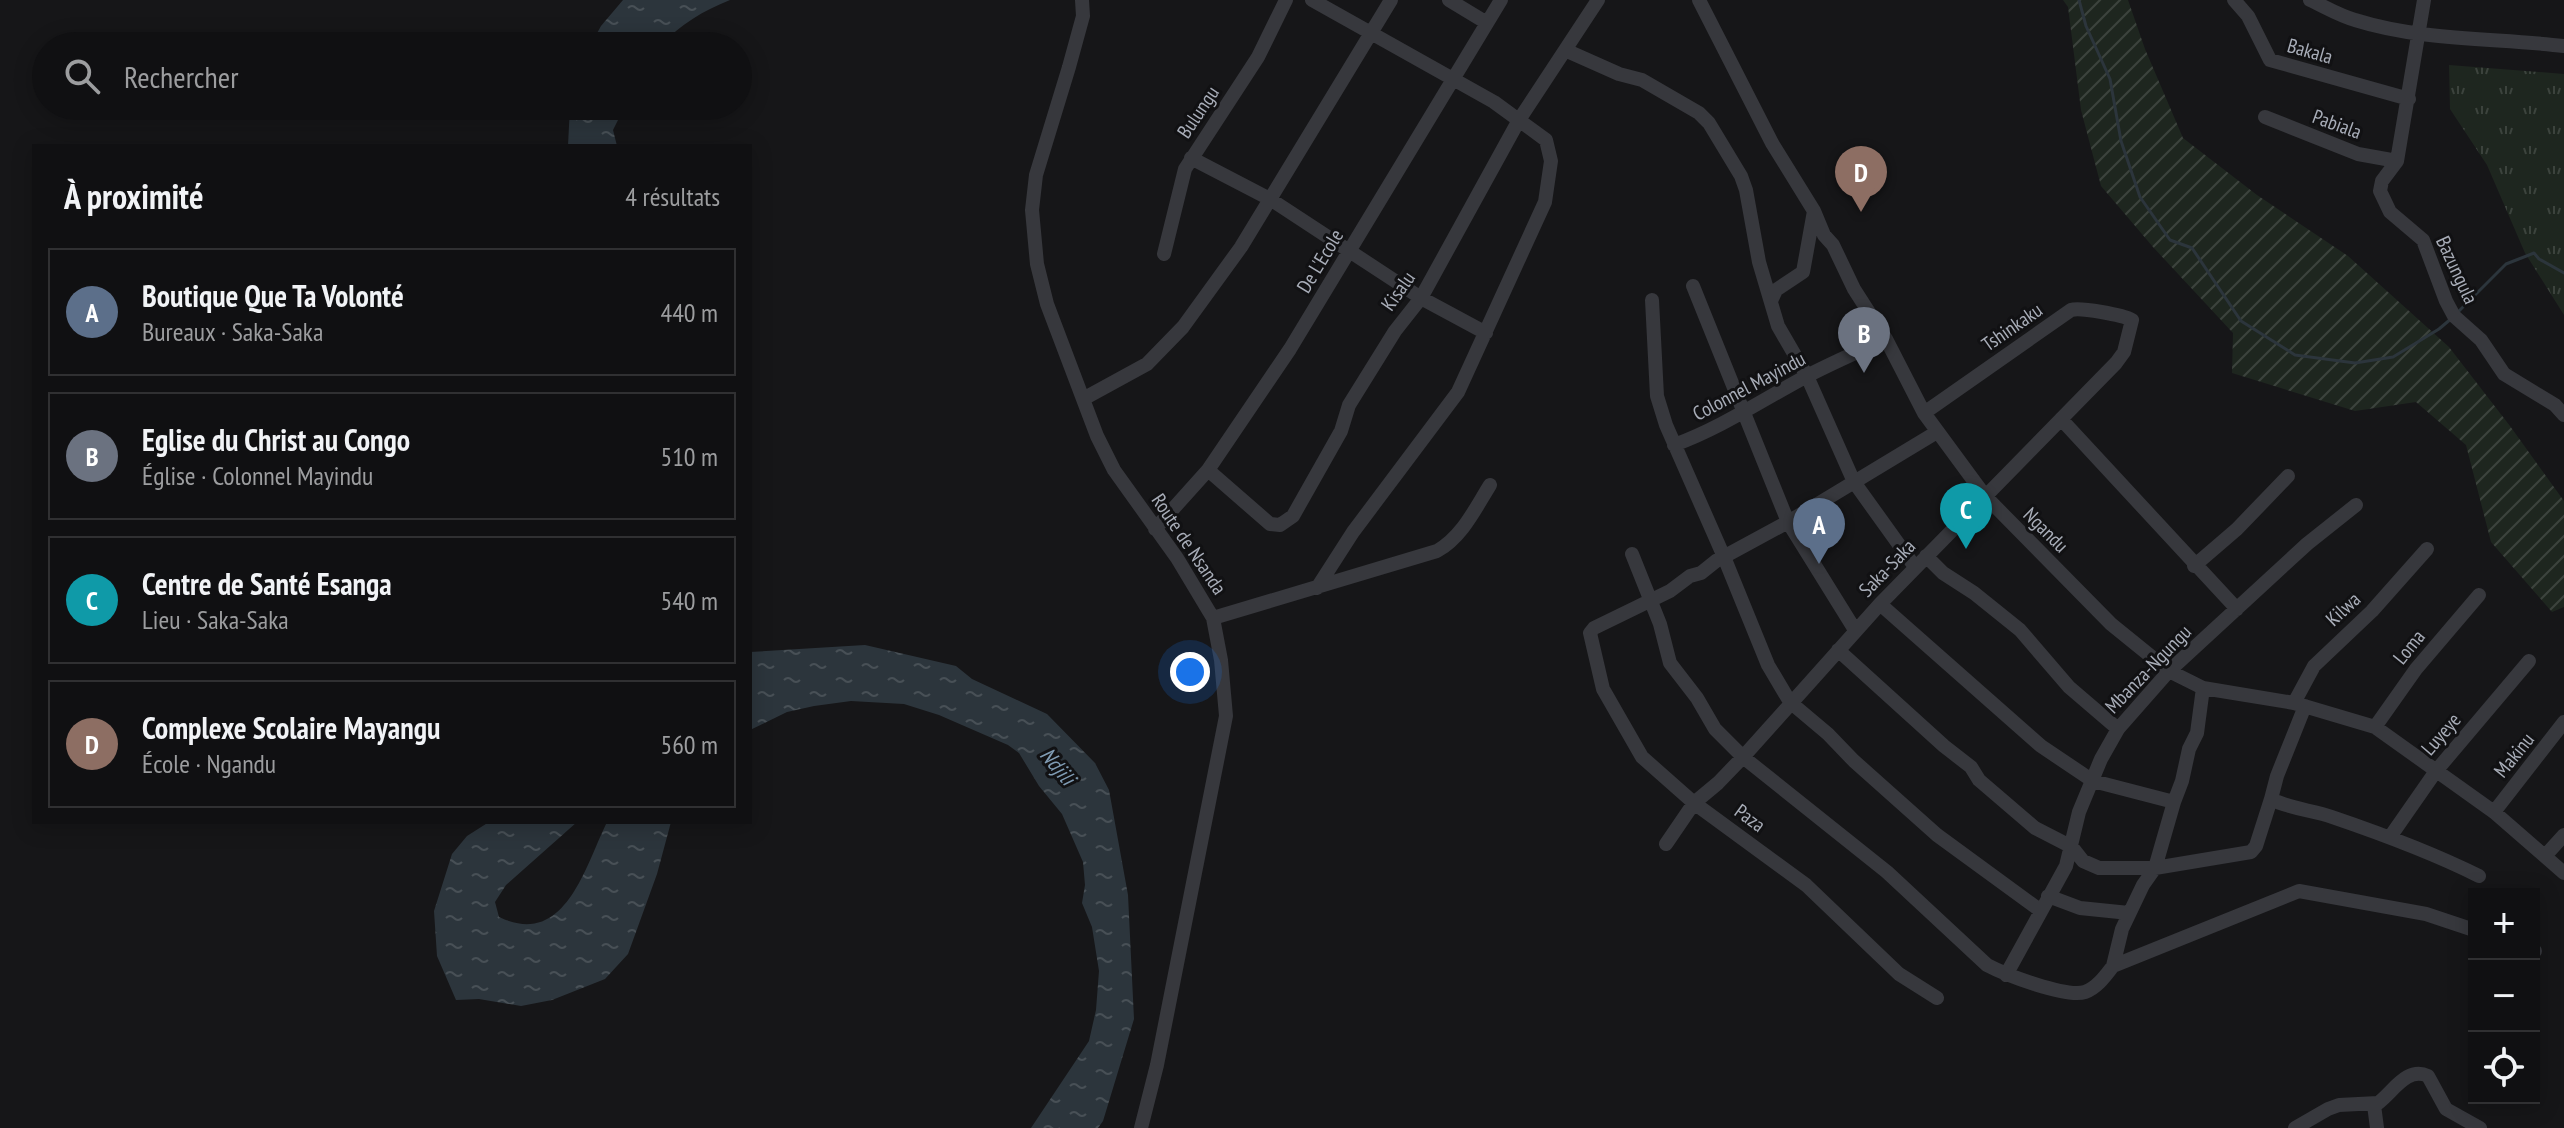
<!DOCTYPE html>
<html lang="fr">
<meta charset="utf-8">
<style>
:root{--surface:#101012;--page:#19191b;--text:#f1f3f6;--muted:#9c9d9f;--line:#303032;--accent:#f2b134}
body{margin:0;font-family:"PT Sans Narrow",sans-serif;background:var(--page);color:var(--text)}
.controls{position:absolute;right:24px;bottom:24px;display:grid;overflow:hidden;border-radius:0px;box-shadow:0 4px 20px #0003}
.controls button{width:72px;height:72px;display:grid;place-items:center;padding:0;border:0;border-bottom:2px solid var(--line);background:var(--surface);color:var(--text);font:40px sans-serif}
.you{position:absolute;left:1190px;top:672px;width:28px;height:28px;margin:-20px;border:6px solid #fff;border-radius:50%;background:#1a73e8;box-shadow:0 0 0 12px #1a73e833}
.badge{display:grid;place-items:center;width:52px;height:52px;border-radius:50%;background:var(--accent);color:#fff;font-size:26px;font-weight:700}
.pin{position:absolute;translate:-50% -66px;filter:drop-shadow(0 2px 4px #0008)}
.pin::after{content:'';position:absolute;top:42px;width:28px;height:24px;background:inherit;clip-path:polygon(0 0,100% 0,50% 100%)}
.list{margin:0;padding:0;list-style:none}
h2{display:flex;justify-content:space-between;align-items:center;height:104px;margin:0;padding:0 32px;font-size:34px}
h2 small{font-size:26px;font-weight:400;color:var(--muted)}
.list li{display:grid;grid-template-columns:52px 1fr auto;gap:24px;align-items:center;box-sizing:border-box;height:128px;margin:0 16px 16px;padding:0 16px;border:2px solid var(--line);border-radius:0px}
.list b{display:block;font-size:30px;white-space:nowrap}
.list p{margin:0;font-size:26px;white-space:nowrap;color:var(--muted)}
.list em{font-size:26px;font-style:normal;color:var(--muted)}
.icon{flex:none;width:44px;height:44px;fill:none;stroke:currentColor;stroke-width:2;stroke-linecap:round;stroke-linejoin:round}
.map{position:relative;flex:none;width:2564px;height:1128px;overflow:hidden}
.search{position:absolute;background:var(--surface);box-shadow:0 4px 20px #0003;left:32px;top:32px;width:720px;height:88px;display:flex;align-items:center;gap:20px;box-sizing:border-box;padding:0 28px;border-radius:44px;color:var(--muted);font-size:30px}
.panel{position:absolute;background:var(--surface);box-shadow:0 4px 20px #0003;left:32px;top:144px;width:720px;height:680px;border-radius:0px}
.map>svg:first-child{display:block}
</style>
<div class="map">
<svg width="2564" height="1128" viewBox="0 0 2564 1128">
<defs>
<pattern id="grass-tufts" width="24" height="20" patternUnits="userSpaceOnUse" patternTransform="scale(2)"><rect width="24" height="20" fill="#1e261f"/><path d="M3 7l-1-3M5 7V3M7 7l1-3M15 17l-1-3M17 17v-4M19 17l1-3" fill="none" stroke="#3c433d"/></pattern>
<pattern id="garden-furrows" width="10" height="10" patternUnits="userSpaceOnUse" patternTransform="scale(2)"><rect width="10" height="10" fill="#1e261f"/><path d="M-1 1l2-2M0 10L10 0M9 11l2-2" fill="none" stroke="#3c433d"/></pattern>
<pattern id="water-ripples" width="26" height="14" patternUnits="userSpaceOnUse" patternTransform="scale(2)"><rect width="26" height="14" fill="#2c353c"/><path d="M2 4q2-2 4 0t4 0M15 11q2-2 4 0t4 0" fill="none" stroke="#485056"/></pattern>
</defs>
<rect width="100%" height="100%" fill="#161618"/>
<path fill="url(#grass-tufts)" d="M2449,65L2564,74V315L2525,253L2487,165L2450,109Z"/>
<path fill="url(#garden-furrows)" d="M2063,0H2128L2145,49L2183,138L2257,195L2348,256L2449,347L2510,426L2564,501V607L2552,612L2491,542L2466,445L2416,402L2355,411L2232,373L2233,333L2153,247L2101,186L2081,110L2068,7Z"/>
<path fill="url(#water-ripples)" d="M623,0H730C703,11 680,24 661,46H590L601,26Z
M570,106H625L613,130L617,146H568Z
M865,645L956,666L972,679L1047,714L1095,763L1109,790L1128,895L1134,1019L1103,1121L1098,1128H1031L1089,1041L1096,1010L1099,971L1092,927L1082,903L1085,885L1083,862L1062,814L1039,786L1019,753L1008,745L939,715L904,704L851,701L814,706L787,712L750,730V652Z
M489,822H577L506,885L495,902L499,917C565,949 585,867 607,822H671L657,874L628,954L605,979L552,1000L521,1006L479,999L456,1000L437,956L434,911L452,854L467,836Z"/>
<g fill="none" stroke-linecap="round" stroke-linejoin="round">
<path stroke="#2c353c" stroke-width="3" d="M2079,0L2086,26L2110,79L2121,141L2140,197L2170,240L2192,248L2241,321L2295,355L2355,363L2393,357L2439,329L2452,318
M2457,313L2506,264L2534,253L2539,259L2564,273"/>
<path stroke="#37383d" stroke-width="14" d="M1082,0L1083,16L1069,67L1036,175L1032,210L1037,264L1047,304L1097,436L1114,470L1177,558L1213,618L1221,660L1226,716L1157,1065L1141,1128
M1312,0L1494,102L1546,140L1551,161L1545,202L1458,392L1353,532L1317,588
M1449,0L1487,23
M1699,0L1772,143L1814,211L1824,235L1833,245L1854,289L1886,339L1924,413L1985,496L2111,624L2169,671L2203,688L2294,703L2375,727L2494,812L2564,873
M2234,0L2248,16L2270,60L2409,99
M2310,0C2325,7 2340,16 2355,20C2422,41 2495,38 2564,46
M2424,0L2397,161L2382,181L2380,191L2390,212L2423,240L2446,301L2454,316L2481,340L2504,374L2555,405L2564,415
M1565,50L1619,74L1642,80L1699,113L1709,123L1741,176L1746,190L1759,262L1778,326L1807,376L1854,482L1915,567
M2265,117L2358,154L2397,161
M1191,158L1270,199L1421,298L1486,333
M1164,254L1185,169L1258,57L1286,0
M1693,286L1788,522L1855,630
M1652,300L1657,396L1666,425L1724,557L1768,665L1790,702L1828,734L1854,761L1937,835L2041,911
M1771,301L1776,290L1803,272L1814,211
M1083,399L1147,364L1183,327L1241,247L1391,0
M2061,419L2237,609
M1937,432L1788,522L1716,561L1701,573L1690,576L1670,591L1594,628L1590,633L1603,689L1642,757L1694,803L1806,885L1899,974L1937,998
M1674,445C1721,428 1762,400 1807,376C1832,363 1859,351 1886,339
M1208,470L1270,524L1280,525L1293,516L1341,431L1349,405L1395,331L1421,298L1519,120L1598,0
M1155,529L1208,470L1290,349L1501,0
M1632,554L1660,624L1670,663L1697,698L1715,729L1743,757L1887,872L1987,965C2006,975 2066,998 2085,992C2097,988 2106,975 2113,966L2299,891L2426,914L2474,930
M1926,556L1943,573L1974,593L2020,630L2069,687L2118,729
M2194,566L2237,529L2288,476
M1880,604L2041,746L2093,781L2174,802
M1213,618L1437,551C1462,537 1475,509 1490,485
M1838,650L1944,746L1971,767L1979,780L2035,828L2072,847L2083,861L2099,868H2155L2251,852L2256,846L2271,799
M2294,703L2314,666L2372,611L2427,549
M2305,706L2277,776L2271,799C2290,809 2312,810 2332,817C2382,834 2431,852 2479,876
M2375,727L2416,669L2479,595
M2494,812L2564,722
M2390,837L2436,771L2529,661
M1666,844L1694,803L1718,783L1743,757L1880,604L2116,363L2124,352L2132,320C2123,315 2080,307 2071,310L1924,413
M2545,856L2564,835
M2048,896L2080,908L2129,913
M2534,950L2535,951
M2113,966L2122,929L2143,885L2155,868L2174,802L2182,781L2189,749L2197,733L2203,688
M2006,975L2066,866L2079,812L2101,759L2118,729L2169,671L2307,544L2356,505
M2374,1105L2377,1128
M2295,1128L2328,1109L2339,1105L2378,1103C2393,1092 2407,1066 2428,1076L2446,1109L2480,1128"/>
</g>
<g text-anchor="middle" stroke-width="6" stroke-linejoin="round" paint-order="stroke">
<g font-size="20" fill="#a8adb8" stroke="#111113">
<text transform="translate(2310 51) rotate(16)" y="7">Bakala</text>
<text transform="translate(1198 112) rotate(-56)" y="7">Bulungu</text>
<text transform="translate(2337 124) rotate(20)" y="7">Pabiala</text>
<text transform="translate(1320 261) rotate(-59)" y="7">De L'Ecole</text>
<text transform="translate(2457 270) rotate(65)" y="7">Bazungula</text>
<text transform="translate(1398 291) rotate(-55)" y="7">Kisalu</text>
<text transform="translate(2012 327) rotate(-35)" y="7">Tshinkaku</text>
<text transform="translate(1749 386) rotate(-28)" y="7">Colonnel Mayindu</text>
<text transform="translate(2046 530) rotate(45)" y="7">Ngandu</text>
<text transform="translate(1189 544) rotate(56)" y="7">Route de Nsanda</text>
<text transform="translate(1887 568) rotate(-46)" y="7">Saka-Saka</text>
<text transform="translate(2343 609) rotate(-43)" y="7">Kilwa</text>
<text transform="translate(2409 647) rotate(-51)" y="7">Loma</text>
<text transform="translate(2148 669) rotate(-46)" y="7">Mbanza-Ngungu</text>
<text transform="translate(2441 734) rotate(-49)" y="7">Luyeye</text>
<text transform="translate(2514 755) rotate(-51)" y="7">Makinu</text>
<text transform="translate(1750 818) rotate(36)" y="7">Paza</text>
</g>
<g font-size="22" font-style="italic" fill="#7f9bb3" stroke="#111113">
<text transform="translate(1058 766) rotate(50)" y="8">Ndjili</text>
</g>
</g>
</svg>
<div class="controls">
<button>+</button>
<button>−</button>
<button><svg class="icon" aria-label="locate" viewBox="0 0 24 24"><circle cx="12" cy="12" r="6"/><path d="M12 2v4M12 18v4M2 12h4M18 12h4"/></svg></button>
</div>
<div class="you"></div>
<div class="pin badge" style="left:1819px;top:564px;background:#5c6f8a">A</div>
<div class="pin badge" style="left:1864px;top:373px;background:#6b7280">B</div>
<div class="pin badge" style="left:1966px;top:549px;background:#0f9aa8">C</div>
<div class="pin badge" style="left:1861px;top:212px;background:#8d6e63">D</div>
<div class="search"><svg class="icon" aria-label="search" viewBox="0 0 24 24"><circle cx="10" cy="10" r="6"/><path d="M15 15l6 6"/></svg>Rechercher</div>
<section class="panel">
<h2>À proximité<small>4 résultats</small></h2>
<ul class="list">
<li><span class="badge" style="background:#5c6f8a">A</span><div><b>Boutique Que Ta Volonté</b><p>Bureaux · Saka-Saka</p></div><em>440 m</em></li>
<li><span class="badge" style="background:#6b7280">B</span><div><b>Eglise du Christ au Congo</b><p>Église · Colonnel Mayindu</p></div><em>510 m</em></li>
<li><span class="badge" style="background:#0f9aa8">C</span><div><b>Centre de Santé Esanga</b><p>Lieu · Saka-Saka</p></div><em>540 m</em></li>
<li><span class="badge" style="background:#8d6e63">D</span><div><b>Complexe Scolaire Mayangu</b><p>École · Ngandu</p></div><em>560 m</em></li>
</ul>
</section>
</div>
